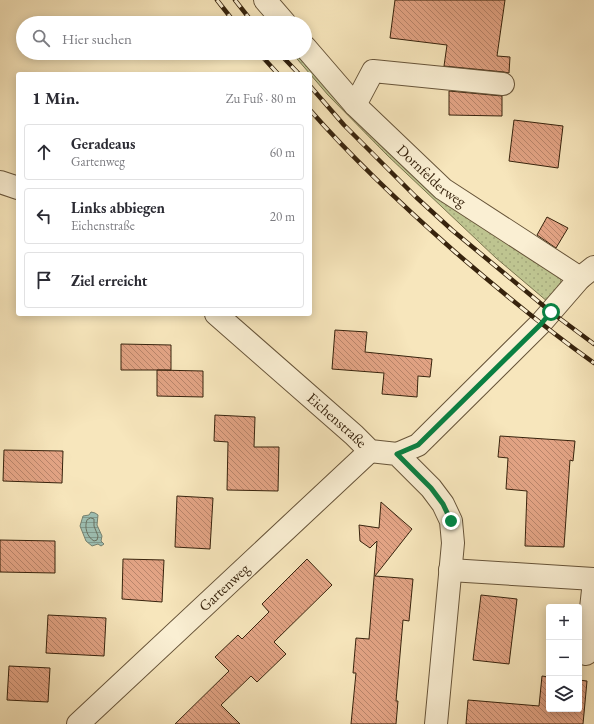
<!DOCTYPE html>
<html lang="de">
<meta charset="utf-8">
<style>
:root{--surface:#fff;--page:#f7f7f7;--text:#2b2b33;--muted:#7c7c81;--line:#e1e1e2}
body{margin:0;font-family:"EB Garamond",serif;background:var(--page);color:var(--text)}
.controls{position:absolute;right:12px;bottom:12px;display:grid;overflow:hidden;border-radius:4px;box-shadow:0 2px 10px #0003}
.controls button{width:36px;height:36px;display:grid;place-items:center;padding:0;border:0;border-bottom:1px solid var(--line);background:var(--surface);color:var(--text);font:20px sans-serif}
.stop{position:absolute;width:12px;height:12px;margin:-9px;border:3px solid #0b8043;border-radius:50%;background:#fff}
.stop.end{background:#0b8043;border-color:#fff;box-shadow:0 1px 4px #0008}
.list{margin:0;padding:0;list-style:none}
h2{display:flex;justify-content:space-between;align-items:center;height:52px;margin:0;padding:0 16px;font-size:17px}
h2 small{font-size:13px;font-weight:400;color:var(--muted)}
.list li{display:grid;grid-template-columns:26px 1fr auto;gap:12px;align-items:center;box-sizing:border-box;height:56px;margin:0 8px 8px;padding:0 8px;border:1px solid var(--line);border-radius:4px}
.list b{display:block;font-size:15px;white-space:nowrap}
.list p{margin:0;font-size:13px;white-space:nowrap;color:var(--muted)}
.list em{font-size:13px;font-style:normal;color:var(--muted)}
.icon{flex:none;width:22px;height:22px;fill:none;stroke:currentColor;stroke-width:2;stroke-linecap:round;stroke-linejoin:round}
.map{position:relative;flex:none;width:594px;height:724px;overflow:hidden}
.search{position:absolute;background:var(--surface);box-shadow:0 2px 10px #0003;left:16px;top:16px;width:296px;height:44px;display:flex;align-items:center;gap:10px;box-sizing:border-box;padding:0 14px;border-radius:22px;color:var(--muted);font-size:15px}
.panel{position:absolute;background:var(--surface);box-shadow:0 2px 10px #0003;left:16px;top:72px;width:296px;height:244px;border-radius:4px}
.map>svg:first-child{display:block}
</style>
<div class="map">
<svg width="594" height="724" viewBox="0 0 594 724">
<defs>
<pattern id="grass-dots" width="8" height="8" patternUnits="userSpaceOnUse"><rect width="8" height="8" fill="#bec490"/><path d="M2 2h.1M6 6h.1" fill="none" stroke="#a4a87b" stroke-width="1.8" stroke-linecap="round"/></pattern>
<pattern id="water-rules" width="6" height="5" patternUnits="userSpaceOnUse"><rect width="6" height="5" fill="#9dbfb3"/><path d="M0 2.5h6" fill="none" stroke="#819b90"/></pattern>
<pattern id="building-back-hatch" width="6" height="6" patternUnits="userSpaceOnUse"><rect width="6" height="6" fill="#e3a485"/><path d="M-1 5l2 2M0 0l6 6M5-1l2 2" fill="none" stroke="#b9856b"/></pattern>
</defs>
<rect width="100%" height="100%" fill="#f7e6bc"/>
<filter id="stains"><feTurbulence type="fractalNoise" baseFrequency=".005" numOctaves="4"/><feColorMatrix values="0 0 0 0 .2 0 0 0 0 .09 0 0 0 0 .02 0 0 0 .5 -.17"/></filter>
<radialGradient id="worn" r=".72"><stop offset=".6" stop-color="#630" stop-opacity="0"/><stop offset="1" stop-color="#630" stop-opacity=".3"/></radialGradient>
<path fill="url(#grass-dots)" stroke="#7a744e" d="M292,53H301L333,92L560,273L561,282L548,302L496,258L388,156L328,95Z"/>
<path fill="url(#water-rules)" stroke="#748171" d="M91,512L95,513L98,515L97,525L102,536L101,541L104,544L101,546L98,544L92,546L86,541L80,526L83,516L89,515Z"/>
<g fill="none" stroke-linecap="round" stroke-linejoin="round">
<path stroke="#6a7160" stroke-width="1" d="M91,518L94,519V526L98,536L97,540L94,541C87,537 84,527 87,520Z"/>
</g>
<path fill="url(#building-back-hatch)" stroke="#37230d" d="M395,0H505L497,56L510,57L509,73L504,72L444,66L447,45L390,38Z
M449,91L502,96V116L449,115Z
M514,120L563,126L558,168L509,161Z
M547,217L568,228L556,248L537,235Z
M335,330L367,332L365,352L432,359L430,377L418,376L417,397L382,394L384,373L332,369Z
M121,344L171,345V370H121Z
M157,370L203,371V397L157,396Z
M215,415L255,417L254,447H279L278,491L227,490L228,442L214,441Z
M500,436L575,441L573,461L570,460L564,547L525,546L527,491L506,489L508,458L498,457Z
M4,450L63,451L62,483L3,481Z
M177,496L213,498L210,549L175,547Z
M381,502L412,529L375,576L413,579L409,621L403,620L396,701H398L396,724H351L356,673H353L356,638L369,639L377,541L370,548L360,541L359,525L379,528Z
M0,540L55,541V573L0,572Z
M123,559L164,560L162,602L122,599Z
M307,559L332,585L274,642L286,654L257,682L251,676L221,705L240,724H175L229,671L215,657L238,635L242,639L269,612L262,604Z
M481,595L517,599L509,664L473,660Z
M48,615L106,618L104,656L46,653Z
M9,666L50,668L48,702L7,700Z
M542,676L549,677V709H579V680L587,681L583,724H466L468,700L539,706Z"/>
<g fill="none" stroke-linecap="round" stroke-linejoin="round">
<defs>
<g id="minor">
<path d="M265,0L285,23"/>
<path id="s1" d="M305,47L355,105L443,189L580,278"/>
<path d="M355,105L373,71L503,84"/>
<path d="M0,182L18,188"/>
<path id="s2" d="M216,314L354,435L370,451L397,454L431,488L443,504L451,521L453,543L436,724"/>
<path d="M397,454L418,445L541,323L580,278L594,267"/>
<path d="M450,570L594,579"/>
<path d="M586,654L594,581"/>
<path id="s3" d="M78,724L370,451"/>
</g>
</defs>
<use href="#minor" stroke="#675439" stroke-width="24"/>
<use href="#minor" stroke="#faefd3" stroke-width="22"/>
<defs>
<path id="rail" d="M217,0L235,23
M235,0L253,23
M259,53L278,74
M279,53L299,74
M310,86L344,125L416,197L452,230L551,312L594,344
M310,110C354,160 403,206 454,251C499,290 545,328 594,363"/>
</defs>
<use href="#rail" stroke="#37230d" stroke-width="4.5"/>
<use href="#rail" stroke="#faefd3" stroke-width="3" stroke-dasharray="9" stroke-linecap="butt"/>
</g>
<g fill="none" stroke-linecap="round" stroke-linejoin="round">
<path stroke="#0b8043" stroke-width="5" d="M451,521L443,504L431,488L397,454L418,445L541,324L551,312"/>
</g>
<g text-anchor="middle" stroke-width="3" stroke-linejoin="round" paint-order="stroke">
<g font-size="15" fill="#37230d" stroke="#faefd3">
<text dy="5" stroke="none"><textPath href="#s1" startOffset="181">Dornfelderweg</textPath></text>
<text dy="5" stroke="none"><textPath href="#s2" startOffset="161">Eichenstraße</textPath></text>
<text dy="5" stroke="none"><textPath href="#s3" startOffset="200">Gartenweg</textPath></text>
</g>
</g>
<rect width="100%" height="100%" filter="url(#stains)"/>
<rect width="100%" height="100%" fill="url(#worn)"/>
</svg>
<div class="controls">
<button>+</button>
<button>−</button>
<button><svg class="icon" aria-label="layers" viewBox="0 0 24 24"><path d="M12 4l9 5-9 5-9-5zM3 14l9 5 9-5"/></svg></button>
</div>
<div class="stop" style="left:551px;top:312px"></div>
<div class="stop end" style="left:451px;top:521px"></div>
<div class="search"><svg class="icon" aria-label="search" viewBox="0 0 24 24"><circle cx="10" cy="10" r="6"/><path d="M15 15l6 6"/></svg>Hier suchen</div>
<section class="panel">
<h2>1 Min.<small>Zu Fuß · 80 m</small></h2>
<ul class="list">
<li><svg class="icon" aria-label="ahead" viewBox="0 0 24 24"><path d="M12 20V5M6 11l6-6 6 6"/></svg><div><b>Geradeaus</b><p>Gartenweg</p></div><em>60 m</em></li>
<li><svg class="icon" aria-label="left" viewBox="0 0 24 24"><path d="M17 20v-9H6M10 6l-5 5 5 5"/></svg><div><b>Links abbiegen</b><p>Eichenstraße</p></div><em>20 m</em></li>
<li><svg class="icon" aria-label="arrive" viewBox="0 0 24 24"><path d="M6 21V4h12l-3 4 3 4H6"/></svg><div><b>Ziel erreicht</b></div></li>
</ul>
</section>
</div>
